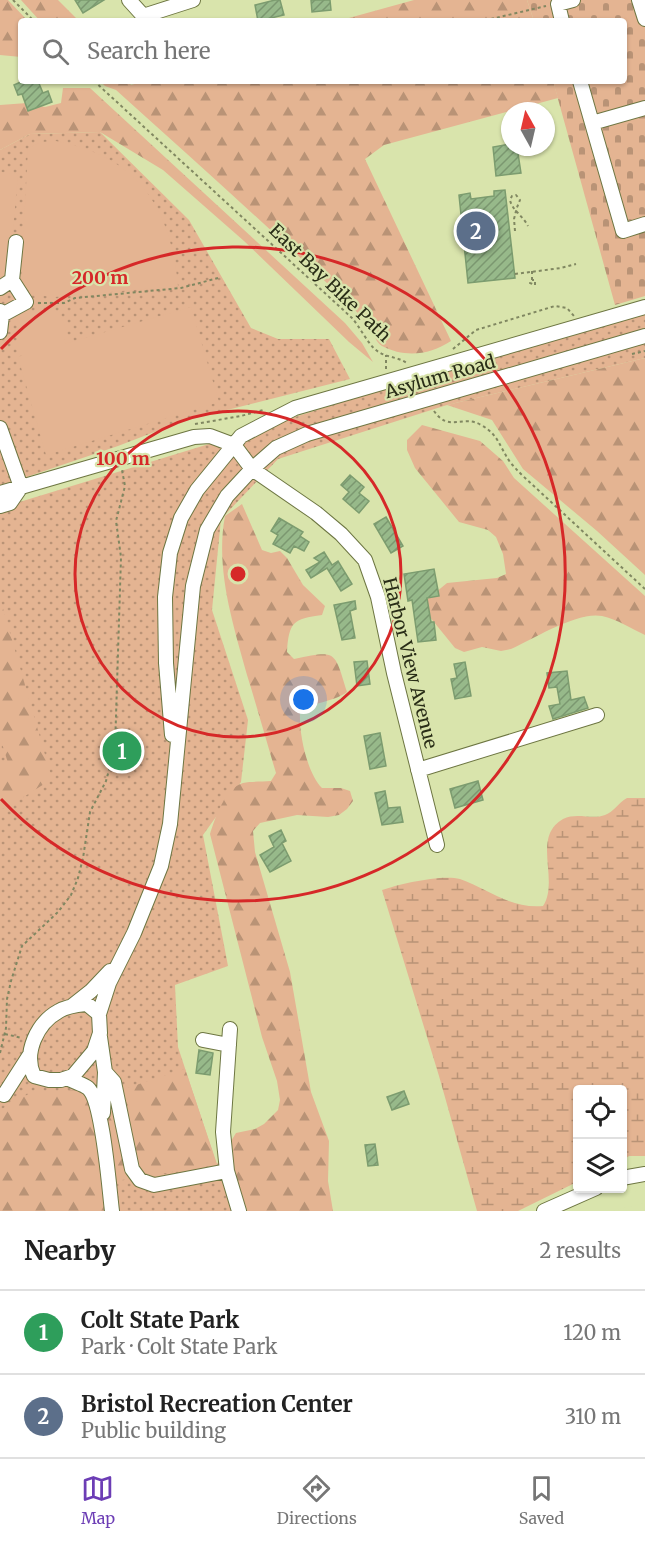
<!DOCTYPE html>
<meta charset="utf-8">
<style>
:root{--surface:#fff;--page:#f2f2f2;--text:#222;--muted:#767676;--line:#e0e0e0;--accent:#6c3db5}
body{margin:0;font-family:Merriweather,serif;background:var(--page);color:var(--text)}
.controls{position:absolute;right:18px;bottom:18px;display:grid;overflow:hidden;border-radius:6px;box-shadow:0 2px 4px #0004}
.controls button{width:54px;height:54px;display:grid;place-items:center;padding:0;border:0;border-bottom:2px solid var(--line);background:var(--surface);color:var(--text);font:30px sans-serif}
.compass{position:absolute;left:501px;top:102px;width:54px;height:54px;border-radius:50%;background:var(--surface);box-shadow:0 2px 4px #0004;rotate:352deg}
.you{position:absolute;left:304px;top:700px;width:21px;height:21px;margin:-15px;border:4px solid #fff;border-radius:50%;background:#1a73e8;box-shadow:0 0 0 9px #1a73e833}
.badge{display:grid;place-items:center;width:39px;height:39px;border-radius:50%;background:var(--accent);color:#fff;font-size:20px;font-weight:700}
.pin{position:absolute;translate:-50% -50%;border:3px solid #fff;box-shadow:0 2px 6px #0006}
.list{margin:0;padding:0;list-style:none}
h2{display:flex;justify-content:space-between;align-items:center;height:78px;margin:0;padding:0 24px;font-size:26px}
h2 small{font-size:20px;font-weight:400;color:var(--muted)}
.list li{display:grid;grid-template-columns:39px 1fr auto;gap:18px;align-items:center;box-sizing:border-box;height:84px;padding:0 24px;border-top:2px solid var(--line)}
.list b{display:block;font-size:22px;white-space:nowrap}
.list p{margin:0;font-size:20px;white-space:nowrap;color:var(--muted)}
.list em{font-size:20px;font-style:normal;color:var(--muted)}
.icon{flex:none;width:33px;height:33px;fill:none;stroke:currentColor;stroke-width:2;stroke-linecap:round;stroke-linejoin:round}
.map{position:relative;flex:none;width:645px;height:1211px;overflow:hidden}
.search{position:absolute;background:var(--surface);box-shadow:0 2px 4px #0004;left:18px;right:18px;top:18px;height:66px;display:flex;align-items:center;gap:15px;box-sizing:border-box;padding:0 21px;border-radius:6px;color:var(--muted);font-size:22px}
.sheet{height:246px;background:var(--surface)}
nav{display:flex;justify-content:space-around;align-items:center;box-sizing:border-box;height:84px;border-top:2px solid var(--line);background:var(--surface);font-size:16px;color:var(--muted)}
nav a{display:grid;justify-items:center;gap:3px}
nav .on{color:var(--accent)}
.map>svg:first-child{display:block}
</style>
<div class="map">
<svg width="645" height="1211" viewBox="0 0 645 1211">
<defs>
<pattern id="green-dots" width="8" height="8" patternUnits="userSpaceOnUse" patternTransform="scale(1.5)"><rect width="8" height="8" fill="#e4b492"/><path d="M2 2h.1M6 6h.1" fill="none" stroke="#b99376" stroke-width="1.8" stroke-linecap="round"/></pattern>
<pattern id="forest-firs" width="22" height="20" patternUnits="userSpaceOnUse" patternTransform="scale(1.5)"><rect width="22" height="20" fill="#e4b492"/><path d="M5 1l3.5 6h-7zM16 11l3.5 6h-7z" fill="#b99376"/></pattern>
<pattern id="wetland-marsh" width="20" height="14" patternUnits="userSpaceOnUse" patternTransform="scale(1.5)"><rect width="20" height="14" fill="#e4b492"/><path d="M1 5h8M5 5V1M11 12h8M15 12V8" fill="none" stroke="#b99376"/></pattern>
<pattern id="cemetery-stones" width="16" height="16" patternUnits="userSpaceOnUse" patternTransform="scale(1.5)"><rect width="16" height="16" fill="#e4b492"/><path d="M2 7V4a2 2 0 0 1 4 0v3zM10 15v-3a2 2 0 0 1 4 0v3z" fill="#b99376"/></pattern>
<pattern id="building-hatch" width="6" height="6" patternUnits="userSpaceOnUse" patternTransform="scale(1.5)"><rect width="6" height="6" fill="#97b98a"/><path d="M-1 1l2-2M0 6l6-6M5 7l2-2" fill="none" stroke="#7b9770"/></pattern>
</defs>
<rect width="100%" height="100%" fill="#d9e4ac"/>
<path fill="url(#green-dots)" d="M100,132L189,220L251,328L278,339H329L350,379L183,421L118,446L0,486V150L30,134Z
M645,307V358L447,405L278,459L221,519L212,610L248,720L241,782L203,835L228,966L175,985L178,1047L232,1211H0V508L209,444Z"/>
<path fill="url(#forest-firs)" d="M0,0H8L28,21H21V57L0,55Z
M21,0H58L79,21H40Z
M414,0H527L534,21H338Z
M100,81H128L131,85L145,81H553L558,98L384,145L365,159L451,341C430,355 405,358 382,346C375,342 375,334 370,328C359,312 342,298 329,285C259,218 187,154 116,90L105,86Z
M63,88H90L345,323L362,343L373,362L349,342L244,241L163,170L100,132L30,134L0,150V105L27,103L45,107L61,103Z
M645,358V575L597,531L523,469L492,420L447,405Z
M422,425L480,441L503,461L514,478L645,596V635C632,629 617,619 602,616C578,611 533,639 511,649L501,651L482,647L464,652L455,648L425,611L424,602L447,583L497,578L506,574L503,554L496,537L488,530L459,522L415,468L407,450V440Z
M242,504L262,550L271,553L280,551L287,558L303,585L325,606L322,615C293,619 289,622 287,652L294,659C337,650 334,650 347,692C332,703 313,701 300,713C299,734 307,773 322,788H341L350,791L353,801L347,809L339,815L328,817L297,815L260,823L253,831L255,852L290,972L311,1092L329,1141L328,1181L333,1211H232L217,1165L103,1183L105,1211H0V1110L32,1092L127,1088L185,1069L217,1164L236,1133L255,1129L264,1124L278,1110L280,1100L277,1081L262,1037L210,834C215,818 225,788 243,783C251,781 262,782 271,781L276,773C266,740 257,707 247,675C233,624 215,569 225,516Z
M0,598L52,779L8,807L0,809V766L8,763L0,737Z"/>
<path fill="url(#wetland-marsh)" d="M627,798H645V1156H629L623,1160L622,1090H578L577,1182L518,1211H477L439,1076L382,890C399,884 442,874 460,879C488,889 511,909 543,906C560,880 531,837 563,819C577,812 592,820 605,815C614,812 618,803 627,798Z"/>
<path fill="url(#cemetery-stones)" d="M527,0H645V296L615,305L553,81H624V21H534Z"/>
<path fill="#e4b492" d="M56,141C137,156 171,207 178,286L55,297L35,295L21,282L28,148L41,142Z
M0,172L18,174L9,276L0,282Z
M191,307L219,402L46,455L18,357L23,355L17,352V314L25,311H59L67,331L64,344Z"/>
<path fill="#d9e4ac" d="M645,1189V1203L611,1211H570L583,1203Z"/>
<path fill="url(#building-hatch)" stroke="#7c9c6f" stroke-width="1.5" d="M75,0H104L83,13Z
M275,0H280L284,15L258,21L255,5Z
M311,0H330L331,10L312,12Z
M23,81H38L43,93L48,91L52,102L28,111L22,94L18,95L14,85Z
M510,144V147H517L521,173L496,176L493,147Z
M505,190L515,278L468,283L459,195L470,193L471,199L494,196V191Z
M350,475L364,487L359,493L369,501L359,513L343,499L349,492L341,485Z
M386,517L403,546L391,553L374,524Z
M279,518L303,532L300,536L309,542L304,551L294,546L290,553L273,544L278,535L271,531Z
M324,552L332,565L338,561L352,584L341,591L327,568L311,578L306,570L320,562L314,558Z
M434,569L439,596L427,598L431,622H434L436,640L418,642L412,600L408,601L404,574Z
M355,601L356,609L350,611L355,638L342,640L334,605Z
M367,661L370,684L357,686L354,662Z
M465,662L471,696L455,699L451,679L457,678L454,664Z
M567,671L571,700L584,697L588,708L553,719L549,706L560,704L557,687L549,688L547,673Z
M380,733L386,766L370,769L364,736Z
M478,781L483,800L455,808L450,789Z
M385,791L388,808L400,807L403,822L382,825L375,793Z
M281,830L286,841L282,843L291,861L270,872L260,855L274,847L269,836Z
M199,1050L213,1053L210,1075L196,1073Z
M404,1091L409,1104L392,1110L387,1097Z
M375,1144L378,1165L368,1166L365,1145Z"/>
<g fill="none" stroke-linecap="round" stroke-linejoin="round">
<defs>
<path id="minor" d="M129,0L148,21
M639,0L645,19
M143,16L193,0
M562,21L558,4L573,0
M580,81L592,123L645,108
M592,123L623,231L645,224
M12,280L16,242
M0,288L12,280L26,302L2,315
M0,311L2,315L0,332
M0,428L21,487L0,493
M0,506L10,503L21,487L194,437L210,436L234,445L252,469L316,513L341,534L365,560L378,597L394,673L437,845
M172,735L166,663L165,597L170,553L181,518L197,490L241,436L295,408L645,307
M418,770L597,715
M72,1006L91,991L110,971
M99,1014L87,1004C78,1005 67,1006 59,1011C37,1023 23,1053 34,1076L49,1080H61L73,1076L94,1051L100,1033L99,1014L109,983L134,933L161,866L170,824L193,586L207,530L227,496L252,469L276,448L307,434L645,336
M100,1037L105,1072L103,1113
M203,1040L229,1045
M105,1072L114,1082L132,1169L140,1180L154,1185L227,1171L223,1132L230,1029
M67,1078C74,1082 83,1084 88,1088C103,1101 109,1188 112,1211
M4,1095L29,1056
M227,1171L239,1211
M622,1178L645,1174
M544,1211L596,1188"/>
</defs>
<use href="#minor" stroke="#6d7642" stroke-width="16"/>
<path stroke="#808761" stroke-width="2" stroke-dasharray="3 3" stroke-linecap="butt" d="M13,0L34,21
M491,19L546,6
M94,81L352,318C360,327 368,344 376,350C385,358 398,356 408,364
M515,231L514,219L516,211V210L520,200L516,195L512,196L510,200C512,210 523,216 528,226
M532,271V280L530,283L535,285V280H532
M515,274L561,268L576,264
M38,303H64L75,298L181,288L218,278
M453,349L476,330L555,306L567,308L574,316
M632,354L645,351
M386,369V355
M434,411C449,433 463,414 481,425C499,435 499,446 510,462C514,467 518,471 523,476L645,589
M195,424L241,416L263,410
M5,1034L22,1038
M0,1053L6,1028L7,999L11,981L22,946L58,912L71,895L78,878L83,858L90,812L106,781L115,748L121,557L116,521L125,486L122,470"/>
<use href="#minor" stroke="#fff" stroke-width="14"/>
</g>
<g fill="none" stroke="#d62828" stroke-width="3">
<circle cx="238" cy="574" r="163"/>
<path d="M1 349A327 327 0 1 1 1 799"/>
</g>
<g text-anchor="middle" stroke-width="4.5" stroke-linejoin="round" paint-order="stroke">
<g font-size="18" fill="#292d17" stroke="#d9e4ac">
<text transform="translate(330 283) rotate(44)" y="6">East Bay Bike Path</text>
<text transform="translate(440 377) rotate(-16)" y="6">Asylum Road</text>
<text transform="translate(410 663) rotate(76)" y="6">Harbor View Avenue</text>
</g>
</g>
<circle cx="238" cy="574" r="9" fill="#d62828" stroke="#d9e4ac" stroke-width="3"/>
<g font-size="18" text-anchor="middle" font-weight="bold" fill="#d62828" stroke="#d9e4ac" stroke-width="4.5" stroke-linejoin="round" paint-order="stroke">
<text x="100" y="284">200 m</text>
<text x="123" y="465">100 m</text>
</g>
</svg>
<div class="controls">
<button><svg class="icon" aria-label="locate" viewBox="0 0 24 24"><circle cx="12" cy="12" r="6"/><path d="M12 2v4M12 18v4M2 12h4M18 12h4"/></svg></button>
<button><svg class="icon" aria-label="layers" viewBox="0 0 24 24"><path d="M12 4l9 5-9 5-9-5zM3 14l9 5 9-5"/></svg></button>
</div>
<svg class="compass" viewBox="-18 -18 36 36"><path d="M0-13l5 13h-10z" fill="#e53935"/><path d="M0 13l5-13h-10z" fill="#767676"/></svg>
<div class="you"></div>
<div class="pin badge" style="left:122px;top:751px;background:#2e9e5b">1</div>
<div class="pin badge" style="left:476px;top:231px;background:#5c6f8a">2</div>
<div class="search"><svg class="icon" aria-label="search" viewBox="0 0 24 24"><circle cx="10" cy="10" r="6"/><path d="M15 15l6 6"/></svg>Search here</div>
</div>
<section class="sheet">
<h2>Nearby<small>2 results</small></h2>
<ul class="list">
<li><span class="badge" style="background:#2e9e5b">1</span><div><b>Colt State Park</b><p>Park · Colt State Park</p></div><em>120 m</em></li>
<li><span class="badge" style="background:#5c6f8a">2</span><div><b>Bristol Recreation Center</b><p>Public building</p></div><em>310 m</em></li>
</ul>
</section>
<nav>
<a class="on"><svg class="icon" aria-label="map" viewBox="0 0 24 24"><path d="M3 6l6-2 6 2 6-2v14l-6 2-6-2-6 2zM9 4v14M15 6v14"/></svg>Map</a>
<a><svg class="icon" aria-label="directions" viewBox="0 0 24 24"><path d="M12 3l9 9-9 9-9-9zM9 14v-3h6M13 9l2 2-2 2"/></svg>Directions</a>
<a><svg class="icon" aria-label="saved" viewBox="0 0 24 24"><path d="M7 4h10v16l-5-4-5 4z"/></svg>Saved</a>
</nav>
